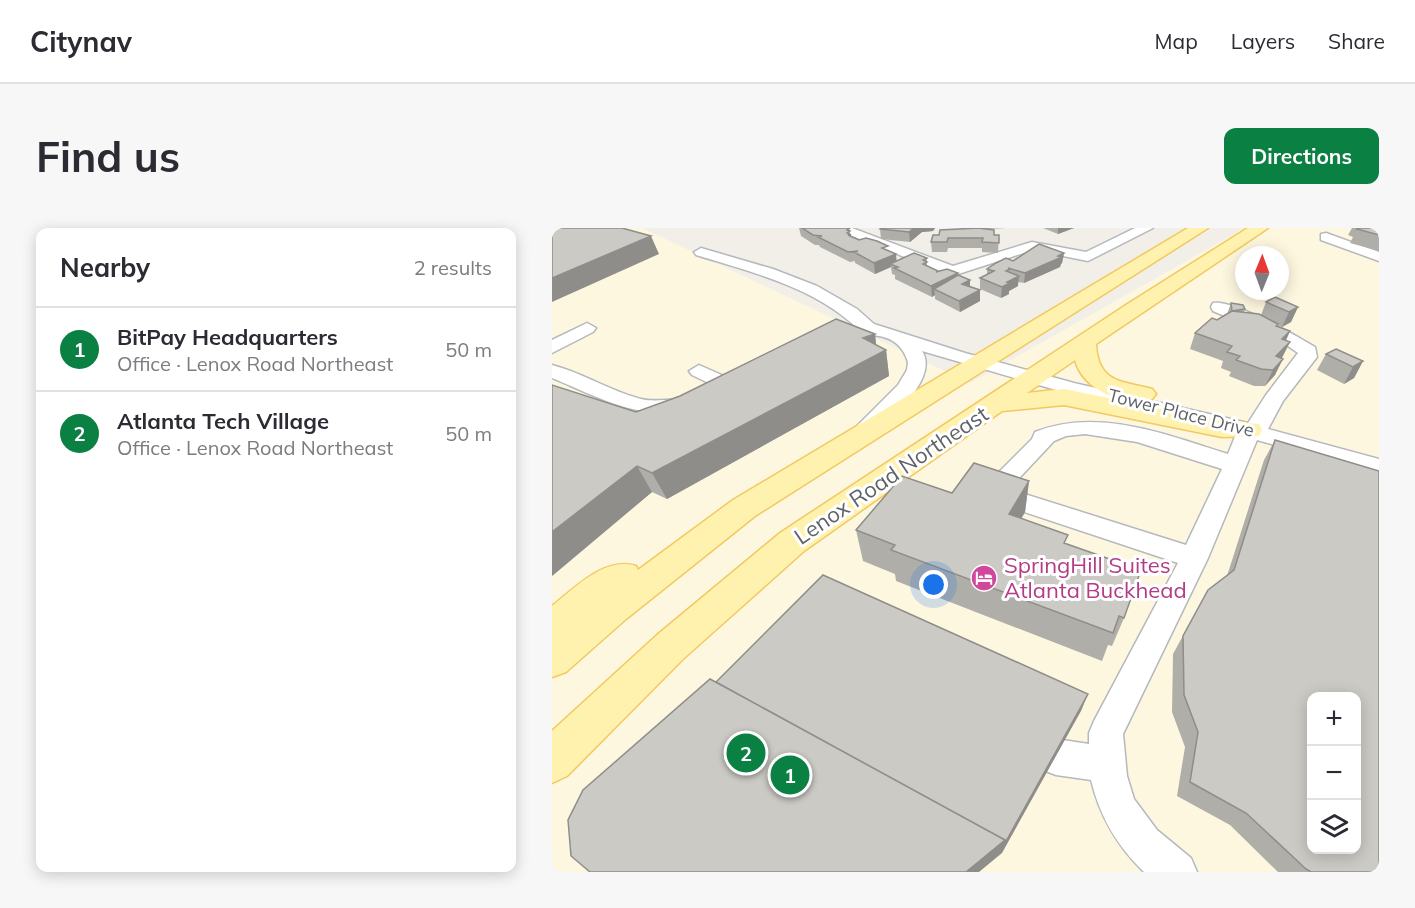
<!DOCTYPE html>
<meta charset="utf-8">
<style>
:root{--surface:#fff;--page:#f7f7f7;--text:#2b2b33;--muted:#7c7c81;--line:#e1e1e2;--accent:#0b8043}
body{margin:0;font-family:Mulish,sans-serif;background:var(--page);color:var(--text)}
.controls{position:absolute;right:18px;bottom:18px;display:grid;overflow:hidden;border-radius:12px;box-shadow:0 3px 15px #0003}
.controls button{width:54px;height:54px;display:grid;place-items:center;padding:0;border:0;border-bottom:2px solid var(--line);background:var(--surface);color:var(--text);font:30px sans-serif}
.compass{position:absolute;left:683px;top:18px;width:54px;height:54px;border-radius:50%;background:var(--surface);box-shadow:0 3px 15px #0003;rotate:1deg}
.you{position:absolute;left:382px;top:357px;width:21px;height:21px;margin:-15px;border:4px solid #fff;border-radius:50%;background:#1a73e8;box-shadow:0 0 0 9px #1a73e833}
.badge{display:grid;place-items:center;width:39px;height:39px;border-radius:50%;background:var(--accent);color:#fff;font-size:20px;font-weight:700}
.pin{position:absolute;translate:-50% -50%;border:3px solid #fff;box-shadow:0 2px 6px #0006}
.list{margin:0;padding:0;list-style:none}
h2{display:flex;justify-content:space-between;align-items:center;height:78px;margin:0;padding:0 24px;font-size:26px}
h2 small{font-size:20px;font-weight:400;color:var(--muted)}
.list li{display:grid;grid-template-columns:39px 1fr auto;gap:18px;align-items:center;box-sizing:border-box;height:84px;padding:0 24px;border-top:2px solid var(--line)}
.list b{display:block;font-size:22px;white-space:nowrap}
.list p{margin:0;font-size:20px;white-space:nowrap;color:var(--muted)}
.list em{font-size:20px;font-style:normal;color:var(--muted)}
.icon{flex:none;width:33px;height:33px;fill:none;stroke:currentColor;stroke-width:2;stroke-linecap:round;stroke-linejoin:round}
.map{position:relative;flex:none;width:827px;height:644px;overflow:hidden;border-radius:12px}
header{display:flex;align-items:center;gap:36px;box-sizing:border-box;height:84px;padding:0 30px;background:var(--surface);border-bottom:2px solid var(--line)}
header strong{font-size:28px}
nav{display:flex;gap:33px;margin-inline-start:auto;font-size:21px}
.intro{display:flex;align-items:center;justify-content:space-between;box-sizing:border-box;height:144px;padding:0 36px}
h1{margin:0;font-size:42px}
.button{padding:15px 27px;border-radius:12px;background:var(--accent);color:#fff;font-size:21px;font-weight:700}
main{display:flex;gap:36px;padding:0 36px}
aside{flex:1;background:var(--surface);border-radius:12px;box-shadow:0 3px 15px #0003}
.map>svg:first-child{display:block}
</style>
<header>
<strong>Citynav</strong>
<nav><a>Map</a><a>Layers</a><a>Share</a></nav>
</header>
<div class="intro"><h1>Find us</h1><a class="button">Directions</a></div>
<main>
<aside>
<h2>Nearby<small>2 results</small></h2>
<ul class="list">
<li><span class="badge">1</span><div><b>BitPay Headquarters</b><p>Office · Lenox Road Northeast</p></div><em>50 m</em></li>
<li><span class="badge">2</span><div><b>Atlanta Tech Village</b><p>Office · Lenox Road Northeast</p></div><em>50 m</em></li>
</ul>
</aside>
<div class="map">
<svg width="827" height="644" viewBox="0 0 827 644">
<rect width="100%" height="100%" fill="#f1efe8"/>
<path fill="#fef7e0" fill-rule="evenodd" d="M0,0H90L418,155L693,0H827V644H0ZM692,27H728V63H692ZM760,469H804V622H760Z"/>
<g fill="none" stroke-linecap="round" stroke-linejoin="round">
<defs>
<path id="minor" d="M280,0H300L401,38L480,14L534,24L583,0H601L536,33L481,22L400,48Z
M774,5L827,24V33L769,12V6Z
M149,20L221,41L265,58L305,81L322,96L413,125L522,155L696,195L714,167L746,125L726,111L661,83L659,79L661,75C680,71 745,108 763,119L765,129L731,173L716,201L827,231V247L705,212L656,330L571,506L575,548L582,571L605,602L639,630L645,644H592C565,618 548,589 539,552L504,547L491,542L486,529L491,516L504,511L537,516V505L542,493L626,335L430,270L427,264L480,211L483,204C547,179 614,207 676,226L684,206L511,164L370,123C388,151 336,192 318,211H302L299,206L302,201L346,157L355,142L356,134C344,96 304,108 275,114L269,113L266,109L269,105L303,98C259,58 199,44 144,27L142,24ZM533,206L585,214L670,241L634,317L457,261L502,213L514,208Z
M35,95L44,100L41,104L0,125V112Z
M0,137C31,145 58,163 89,171C106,175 121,169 136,173L140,177L136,181C88,194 44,168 0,150Z
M147,137L181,152L184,156L181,160H167L140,147L137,143Z"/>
<path id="major" d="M636,0H656L203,288L74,391L14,444L0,449V378C23,360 53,328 84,338L86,342L181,272Z
M696,0H716L544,116C546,155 569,153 600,161L604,166L600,171C571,179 531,162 523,132L475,165L512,161L670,193L707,196L710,202L707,208L670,209L512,177L450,183L252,323L131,431L15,548L0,555V503L105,407L228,305L574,77Z"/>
</defs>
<use href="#minor" stroke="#b5b8bc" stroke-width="3"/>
<use href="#major" stroke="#f2c960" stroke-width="3"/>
<use href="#minor" fill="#fff" fill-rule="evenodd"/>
<use href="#major" fill="#fff2af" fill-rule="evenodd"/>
</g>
<path fill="#afaea9" d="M247,0H297L299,9L337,23L345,33L375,30V38L386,43L406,47L418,52V59L428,73L408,84L383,71V67L380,69L343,51V47L340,46L339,39L323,46L303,35V33L298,34L268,19L267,17H263L249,8Z
M329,0H383L381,3L370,4L358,14L329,11L328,1Z
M423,0H454L437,1L442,7H447L446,25L430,24V20H396L395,24H380L379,14L387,7Z
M491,0H522L506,6Z
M800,0H827V23L798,15L801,9L796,7Z
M512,25L510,35L509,36L508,39L472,55L466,54V58L457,63V66L449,70L428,61V50L435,47V41L461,33Z
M714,74L746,79L739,94L730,99L726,97L725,98L738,103L734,112L729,130L723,147L713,158H702L677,148L679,144L669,140L671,133L638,121L643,105L675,86L679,75L693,81L692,84L709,87Z
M323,106L324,117L334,122L337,148L115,271L100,264L0,348L84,184Z
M774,126L811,133L802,150L792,156L765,142Z
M723,212L827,644H726L678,597L625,568L633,519L620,484L621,426L656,362L675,348L712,232Z
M477,253L473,284L469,291L514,316L572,390L560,418L556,417L550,433L344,353L343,346L311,333L304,302L400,265Z"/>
<path fill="#8f8d8a" d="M362,0H383L381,3L370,4L358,14L357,4Z
M506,0H522L506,6Z
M99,8L107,26L0,74V50Z
M512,25L510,35L509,36L508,39L472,55L473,45Z
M344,26L345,37L338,36L339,39L323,46L322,35Z
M406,45V56L382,61L383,67L380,69L379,58Z
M467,48L466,58L457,63V66L449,70L450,59L455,54Z
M418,52V63L410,56Z
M428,62V73L408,84L407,73Z
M746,79L739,94L730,99L737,84Z
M738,103L731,119L730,111Z
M323,106L325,127L334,122L337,148L115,271L100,245L311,110Z
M738,114L730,130L719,142L724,128Z
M731,131L723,147L713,158L721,142Z
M811,133L802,150L792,156L801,139Z
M85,238L100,264L0,348V304Z
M477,253L473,284L454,318L457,286Z
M536,466L529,483L450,625L427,644H414Z"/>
<path fill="#cccac5" stroke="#8f8d8a" stroke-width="1.5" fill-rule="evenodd" d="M0,0H70L99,8L0,50Z
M250,0H298L295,2L298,3L295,5L299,7H296L307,12L314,10L325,13L336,18L330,20L344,26L322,35L302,24L306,23L296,24L266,9L270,8L261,7Z
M329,0H362L357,4L328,1Z
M426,0L442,2V7H447V15L430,14L431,10H396L395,14H379L381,7H387L388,2Z
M807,0H827V7L805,1Z
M487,16L512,25L506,28L510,29L473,45L456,40L458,41L454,43L467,48L455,54L458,55L450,59L428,50L442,43L435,41L444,35L454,30L461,33Z
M362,25L375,30L371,32L375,34L371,36L386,43L384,44L395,41L406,45L379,58L342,40L346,39L338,36Z
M406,47L418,52L410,56L428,62L407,73L382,61Z
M723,69L746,79L737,84L714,74Z
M679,75L691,77L693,81L680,83L707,86L726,96L724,98L738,103L730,111L738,114L724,128L731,131L721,142L709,141L684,132L688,128L675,124L680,118L643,105L660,90L665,92L680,83Z
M284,91L323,106L311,110L334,122L100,245L85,238L0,304V157L84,184L128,168Z
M784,121L811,133L801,139L774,126Z
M723,212L827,243V644H759L754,641L694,585L638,554L646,504L632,467L631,408L656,362L682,342ZM759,468H804V621H759Z
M422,235L477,253L457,286L516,307L512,315L589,342L572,390L567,388L561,405L339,322L343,317L304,302L350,248L400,265Z
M271,347L536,466L453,615V612L164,454Z
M158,451L453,612L414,644H38L19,628L16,592L31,562Z"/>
<defs>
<symbol id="hotel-disc" viewBox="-11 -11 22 22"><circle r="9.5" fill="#d1479c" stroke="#fff"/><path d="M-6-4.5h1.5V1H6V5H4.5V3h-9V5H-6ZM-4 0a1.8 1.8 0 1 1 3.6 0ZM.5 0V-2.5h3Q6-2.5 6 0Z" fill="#fff"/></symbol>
</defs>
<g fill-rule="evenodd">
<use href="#hotel-disc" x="417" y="335" width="30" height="30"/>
</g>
<g text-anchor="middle" stroke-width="6" stroke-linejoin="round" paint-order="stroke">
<g font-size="18" fill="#5f6368" stroke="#fff">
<text transform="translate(629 185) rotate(14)" y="6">Tower Place Drive</text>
</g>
<g font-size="22" fill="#5f6368" stroke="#fff">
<text transform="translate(339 247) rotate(-34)" y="8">Lenox Road Northeast</text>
</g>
<g font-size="22" fill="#b23c85" stroke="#fff" text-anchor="start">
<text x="452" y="345">SpringHill Suites<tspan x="452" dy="25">Atlanta Buckhead</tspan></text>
</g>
</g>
</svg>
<div class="controls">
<button>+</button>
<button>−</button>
<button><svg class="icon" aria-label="layers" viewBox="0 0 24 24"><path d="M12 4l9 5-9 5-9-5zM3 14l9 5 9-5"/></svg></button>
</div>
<svg class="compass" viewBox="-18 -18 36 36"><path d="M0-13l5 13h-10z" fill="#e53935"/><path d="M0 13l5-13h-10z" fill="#7c7c81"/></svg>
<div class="you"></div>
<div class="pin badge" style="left:238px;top:547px">1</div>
<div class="pin badge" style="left:194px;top:525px">2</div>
</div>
</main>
